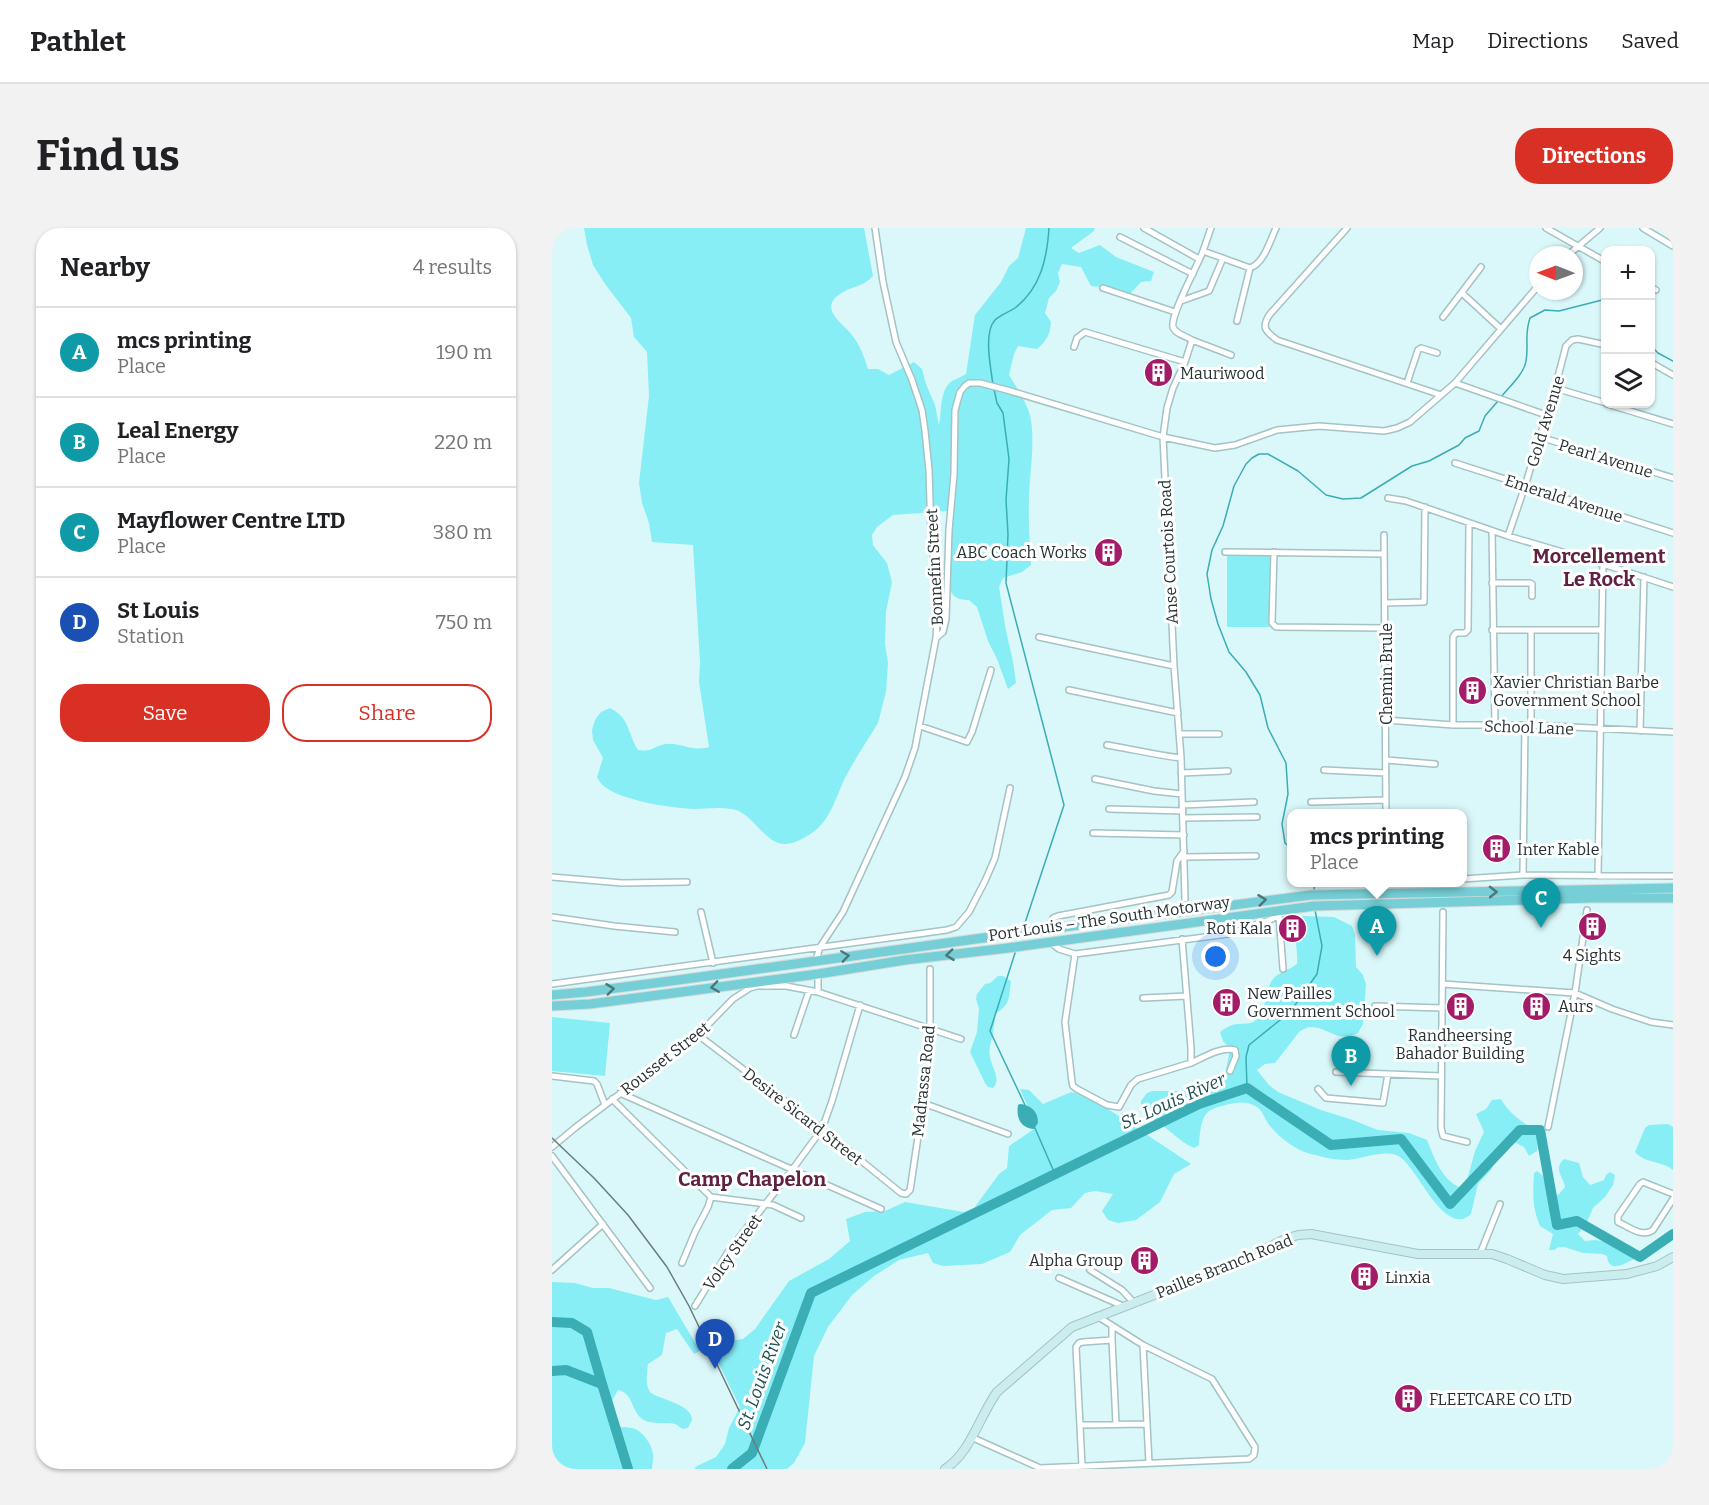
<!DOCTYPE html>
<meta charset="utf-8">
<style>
:root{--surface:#fff;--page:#f2f2f2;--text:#202124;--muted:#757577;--line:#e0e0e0;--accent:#d93025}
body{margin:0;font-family:Bitter,serif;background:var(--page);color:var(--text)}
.controls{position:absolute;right:18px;top:18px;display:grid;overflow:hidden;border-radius:12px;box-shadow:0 2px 4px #0004}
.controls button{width:54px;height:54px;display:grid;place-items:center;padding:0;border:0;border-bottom:2px solid var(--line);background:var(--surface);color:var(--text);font:30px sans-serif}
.compass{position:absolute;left:977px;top:18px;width:54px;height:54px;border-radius:50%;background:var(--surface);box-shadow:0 2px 4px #0004;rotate:271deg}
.you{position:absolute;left:664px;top:729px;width:21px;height:21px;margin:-15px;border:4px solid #fff;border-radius:50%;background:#1a73e8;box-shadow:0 0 0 9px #1a73e833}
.badge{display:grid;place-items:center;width:39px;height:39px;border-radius:50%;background:var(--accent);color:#fff;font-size:20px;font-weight:700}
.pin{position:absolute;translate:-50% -50px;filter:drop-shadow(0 2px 3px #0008)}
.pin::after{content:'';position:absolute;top:32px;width:21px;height:18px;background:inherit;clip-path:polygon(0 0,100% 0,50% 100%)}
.popup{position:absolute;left:735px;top:581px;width:180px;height:78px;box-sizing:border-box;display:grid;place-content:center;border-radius:12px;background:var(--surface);filter:drop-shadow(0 2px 4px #0005);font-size:20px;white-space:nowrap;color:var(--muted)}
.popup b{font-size:22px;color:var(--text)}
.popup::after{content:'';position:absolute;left:50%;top:100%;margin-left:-12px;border:12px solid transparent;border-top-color:var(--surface)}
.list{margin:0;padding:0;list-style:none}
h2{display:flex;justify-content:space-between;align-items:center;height:78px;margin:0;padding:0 24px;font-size:26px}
h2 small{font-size:20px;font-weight:400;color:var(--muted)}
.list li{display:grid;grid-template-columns:39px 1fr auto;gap:18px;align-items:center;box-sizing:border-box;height:90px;padding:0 24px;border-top:2px solid var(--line)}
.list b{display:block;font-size:22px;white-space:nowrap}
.list p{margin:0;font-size:20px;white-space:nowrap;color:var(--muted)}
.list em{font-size:20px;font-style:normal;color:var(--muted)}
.actions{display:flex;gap:12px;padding:18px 24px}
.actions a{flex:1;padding:14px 0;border:2px solid var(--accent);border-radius:24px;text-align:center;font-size:21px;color:var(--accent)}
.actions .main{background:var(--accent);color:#fff}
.icon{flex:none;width:33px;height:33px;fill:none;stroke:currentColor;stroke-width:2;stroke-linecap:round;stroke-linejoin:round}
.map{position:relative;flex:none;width:1121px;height:1241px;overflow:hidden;border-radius:24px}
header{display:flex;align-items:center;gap:36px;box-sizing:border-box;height:84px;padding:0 30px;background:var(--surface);border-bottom:2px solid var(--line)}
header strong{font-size:28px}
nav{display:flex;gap:33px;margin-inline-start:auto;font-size:21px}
.intro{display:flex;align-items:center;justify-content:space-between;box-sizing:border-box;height:144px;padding:0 36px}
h1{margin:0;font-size:42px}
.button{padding:15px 27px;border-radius:24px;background:var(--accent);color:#fff;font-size:21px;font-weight:700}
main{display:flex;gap:36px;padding:0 36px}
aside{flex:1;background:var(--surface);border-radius:24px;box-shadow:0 2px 4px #0004}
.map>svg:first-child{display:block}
</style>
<header>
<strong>Pathlet</strong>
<nav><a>Map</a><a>Directions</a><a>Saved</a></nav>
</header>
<div class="intro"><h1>Find us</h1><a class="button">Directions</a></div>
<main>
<aside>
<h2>Nearby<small>4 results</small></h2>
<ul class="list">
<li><span class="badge" style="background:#0f9aa8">A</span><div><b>mcs printing</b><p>Place</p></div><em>190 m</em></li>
<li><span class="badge" style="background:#0f9aa8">B</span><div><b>Leal Energy</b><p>Place</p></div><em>220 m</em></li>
<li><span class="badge" style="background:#0f9aa8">C</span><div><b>Mayflower Centre LTD</b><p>Place</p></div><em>380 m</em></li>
<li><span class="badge" style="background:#1a4fb4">D</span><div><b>St Louis</b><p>Station</p></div><em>750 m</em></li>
</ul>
<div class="actions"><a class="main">Save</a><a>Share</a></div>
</aside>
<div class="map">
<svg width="1121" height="1241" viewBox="0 0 1121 1241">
<rect width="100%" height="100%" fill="#daf8fa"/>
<path fill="#88eef6" d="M32,0H312L321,48C312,59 299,58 288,66C266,81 291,95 300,107C308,117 312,128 316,141H326L337,147L362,134L370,141L374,156L383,177L387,197C390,184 387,162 400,153C404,151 409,149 414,146L423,87L449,54L457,38L466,30L474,0H543L542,3L519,20L527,25L548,17L564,29L602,44L599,53L589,54L576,68L558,60L539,58L529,39L510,36L506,45L508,54L504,63L497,70L493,85L499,94C498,106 495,113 485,121L466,118L462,126L457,147C463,157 471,168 475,179C486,203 477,245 477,272C476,293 478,315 479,337L470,344L451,350L447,359L454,403L461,433L464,455L456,461L445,431L436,413L425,379L417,372C404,372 399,368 396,355L395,283L341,287L325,299L320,307L321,317L335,335L340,354L334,384L333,416L336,435L334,464L326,495C315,513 303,531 293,550C284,569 278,593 260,605C252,610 241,617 231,616C211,614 200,583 179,581C167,579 154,581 142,581C118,580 72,573 53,559C49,556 47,553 45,549L51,530L41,512L40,502L43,492L49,484L58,480C78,490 75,504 86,522C102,524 101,518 114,516C128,514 139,524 157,519L147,454L148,435L141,317L100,314L97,295L90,275L87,255L97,168L95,124L82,109L79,90L53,56L41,37L35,17Z
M675,327H719V399H675Z
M751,688L782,689L800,698L803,707L804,739L811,747L814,756L811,796L806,805L797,809L786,808L767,800L757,799L748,803L723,835L713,836L705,842L717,857L726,864L769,882L798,891L826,902L857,905L875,912C883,931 889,951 909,960L915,952L923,923L932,904L924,886L934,881L940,872L949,871C957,886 971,894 985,904L986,913L985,923L977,928L972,919L964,915L954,916L948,924L939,942L926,956L919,986C917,988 914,990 911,991C887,996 865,941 848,929C835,920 810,931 795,932C783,932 770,929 759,926C743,922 728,910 718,898C713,892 711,883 705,879C693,871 679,875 666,879C663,880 659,881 657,883C648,890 648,907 647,917L642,920C625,913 614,896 597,890V885L589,878V873L595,865L600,863H647L672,853L678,820L671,813L668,804C673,800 678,797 685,796C693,795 701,797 706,790C715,779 714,759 721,751C727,744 737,742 745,736C746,721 742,708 742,693Z
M446,748H451L459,753C456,771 460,775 443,786C443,792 442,799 441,805C440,813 436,820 438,828C439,839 450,851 441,860L436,859L433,855L418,824L425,804L427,781L424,771L425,766L433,756L438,755Z
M0,789L58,795L53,848L0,843Z
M468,861L477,862L491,876L519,864L538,869L639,936L622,946L608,974L584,992L566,995L556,992L550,983L561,966L543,963L533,965L519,980L500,982L468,1007L458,1024L430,1036L391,1038L381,1035L376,1025L347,1032L322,1048L300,1067L276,1099L262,1128L253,1215L242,1235L235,1241H142L145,1238L164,1229L173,1216L177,1200L188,1179L158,1118L142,1126L125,1101L114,1105L110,1127L96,1136C95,1144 93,1157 98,1164C105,1171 141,1176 140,1192C139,1195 137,1197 136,1200L131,1201C128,1200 126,1197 123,1196C112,1193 100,1198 90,1191C79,1182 81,1165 66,1162L58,1176L61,1195C70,1201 70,1198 80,1200C90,1202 100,1216 101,1226C102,1231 100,1237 100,1241H0V1054L23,1055L41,1060H57L104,1072L116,1069L145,1118L191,1111L203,1101L237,1053L277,1031L298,1013L294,991L313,984L333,983L353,974L412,984L422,980L447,946L455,940L457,918L482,901L486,895L480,880L475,877Z
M1116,896L1121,899V942C1110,933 1092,935 1083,924L1093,900L1097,897Z
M1012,931L1027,935L1031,949L1038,957L1052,952L1054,947L1058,944L1063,947L1061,957L1053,969L1041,980L1035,994L1026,1006L1033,1013L1043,1012L1078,1017L1082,1031C1072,1036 1057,1046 1055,1028L1050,1026L1031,1025L1012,1019H1007L1002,1022H997L1001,1006L988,998C980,979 981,966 982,945L985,943L990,947L1001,968L1006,967L1013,959C1011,948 1001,941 1012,931Z"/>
<path fill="#3badb5" d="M468,876C479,877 486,883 486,895L482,901C468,900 464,889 466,877Z"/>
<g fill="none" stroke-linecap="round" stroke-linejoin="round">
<path stroke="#3badb5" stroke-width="1.5" d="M1098,117L1106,125L1121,133
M441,157C439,140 431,105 443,92C448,87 457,84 463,80C489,60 495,30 497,0
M442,161L445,175L451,185L457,231L454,272L456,306L454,355L512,577L471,701
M949,169C957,159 972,146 974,133C977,117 972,107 978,90L993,82L1007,83L1054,71
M740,621L733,615L730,596L736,566L734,535L716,500L708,467L694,444L677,424L666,396L659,371L655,346L660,322L671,298L682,258L694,236L700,230L707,226H716L746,243L774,267L791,271L809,270L860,238L877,233L907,217L913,210L927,203L933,188L946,173
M762,662L763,654
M464,722L438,803L473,877
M695,860L694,829L697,817L738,784L765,746L770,718L763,682
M482,898L503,946"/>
<path stroke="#3badb5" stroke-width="10" d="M0,1094L20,1095L35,1104L50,1156
M0,1143L14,1142L50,1156L76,1241
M180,1241L200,1225L259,1065L647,876L695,860L779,917L849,911L898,976L968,902H988L1005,997L1025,993L1088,1029L1121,1006"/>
<defs>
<path id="minor" d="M592,0L647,31
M795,0L718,86C709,99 713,103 725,112L889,167
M994,0L1054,34
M1091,0L1121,18
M568,9L641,46
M651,23L698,40
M1016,27L1048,0
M1098,59L1104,62
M551,60L623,84
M910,65L949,101
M629,73L657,63L671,30
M891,89L929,39
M685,93L698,40C712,35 718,13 724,0
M640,112L679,127
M522,119L525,110L533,104L633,134
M1098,134L1121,147
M855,155L866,122L869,120L885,125
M903,155L994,187
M1003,160L1054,175
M1055,176L1121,196
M988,209L1121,250
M903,235L1121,305
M836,270L854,273L956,308L1051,336L1121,359
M940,303L943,497
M832,307L834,586
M956,308L973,258L1003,160L1014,118L1020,112L1026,111L1054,117
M673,324L832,326
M722,324L720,395L724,399L833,400
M940,355H978L980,356V368
M833,375L872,374L873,279
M940,402H1050
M979,402V497
M487,409L622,438
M384,410L391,404L394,391L397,302L402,246L403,182L408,164L413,158L417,155H428L455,162L611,209L663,220L683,217L725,202L767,198L832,203L845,200L858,194L903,155L986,58
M517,462L626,485
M834,492L901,497H979L1121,504
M901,497V409L904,405H913L916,402L917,295
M368,498L415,514L420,504L439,442
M1088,503L1092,349
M627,506H667
M555,517C580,521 603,527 629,530
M834,532L883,536
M772,542L834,545
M629,545L676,543
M543,551L602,563L630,566
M759,574L834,572
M630,577L702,574
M557,581L631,583
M631,590L705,589
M541,605L632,607
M633,629L704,628
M971,647L973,497
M1046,648L1051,336
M0,649L70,655L135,654
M910,651L971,647L1121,648
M818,666V654
M633,671L629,530L622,438L611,209L615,180L621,160L633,134L640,112C634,108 623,106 621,99C618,87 646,37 651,23C654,15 656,8 659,0
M149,684L161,735
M891,684L889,900L891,908L915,914
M727,688L731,741
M0,689L62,698L123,704
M496,701L501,690L506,688L617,667L620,664L625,633L632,623
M499,715L507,721L523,726L676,706L718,692L733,684
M523,726L513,794L520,854L521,858L525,861L555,877L567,879L579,857L586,851L639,835V820L630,711
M264,732L268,719L291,684L353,549L363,520L384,410L386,377L379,306L377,242L373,203L370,182L360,152L344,114L331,54L323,0
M0,756L395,702L404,699L417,684L433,653L443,630L458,560
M891,756L1023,765L1060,781L1099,794L1121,797
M266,764V746
M591,770L635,768
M823,778L890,780
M146,807L270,901L349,965L354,966L358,962L359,956L371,875L378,801V741
M242,807L257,763
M639,835C652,829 670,818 683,822L684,828L678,843
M784,844L889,848
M0,848L42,853L45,856L53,877
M766,861L774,870L831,875L836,846
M68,865L329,981
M60,871L159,969L221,977L249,990
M371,875L456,906
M996,899L1023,765L1035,682
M0,919L24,899L146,807L181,771L198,760L205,758H234L266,764L409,811
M0,928L98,1060
M1121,966L1091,954L1088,956L1066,988V994C1077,999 1090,1010 1101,1002L1121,971
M928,1026L948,976
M130,1035L143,1004L156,979L159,969
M0,1042L51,996
M538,1042L570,1062L582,1075
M507,1050L571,1078
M143,1078L176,1024L240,942L270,901L280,873L308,777
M560,1112L564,1196
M591,1117L597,1235
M528,1197L595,1196
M419,1209L488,1240L697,1231L702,1227L703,1219L660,1151L591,1117L545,1088
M530,1238L524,1119L527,1115L531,1114L560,1112V1098"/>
<path id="secondary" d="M393,1241C419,1224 427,1189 445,1164L520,1099L689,1033L733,1011L746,1007L759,1006L866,1026H940L955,1031L993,1047L1011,1051L1075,1046L1105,1038L1121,1029"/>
<path id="trunk" d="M0,767L34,764L126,752L496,701L759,667L1121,660
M0,778L38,776L266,746L353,732L456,720L762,678L1039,670H1121"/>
</defs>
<use href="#minor" stroke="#a5c2c4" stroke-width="8"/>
<use href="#secondary" stroke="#a5c2c4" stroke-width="10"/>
<use href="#trunk" stroke="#d8dada" stroke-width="11"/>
<use href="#minor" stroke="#fff" stroke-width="5"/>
<use href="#secondary" stroke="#ccedef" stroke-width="8"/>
<use href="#trunk" stroke="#76cfd6" stroke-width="9"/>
<path stroke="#6a7d7e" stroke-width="1.5" d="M0,910L42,950L76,987L115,1039L137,1078L215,1241"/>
</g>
<defs><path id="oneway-chevron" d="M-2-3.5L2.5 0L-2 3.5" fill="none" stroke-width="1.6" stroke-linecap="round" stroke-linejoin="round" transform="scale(1.5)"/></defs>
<g stroke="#49787c">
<use href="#oneway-chevron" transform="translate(941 664) rotate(-1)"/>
<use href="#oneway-chevron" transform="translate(710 672) rotate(-7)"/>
<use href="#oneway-chevron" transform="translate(398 727) rotate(173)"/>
<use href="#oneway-chevron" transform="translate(293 728) rotate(-8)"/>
<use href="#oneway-chevron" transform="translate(163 759) rotate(172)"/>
<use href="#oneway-chevron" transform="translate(58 761) rotate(-7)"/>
</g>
<defs>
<symbol id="building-disc" viewBox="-11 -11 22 22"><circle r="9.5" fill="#a21c69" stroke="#fff"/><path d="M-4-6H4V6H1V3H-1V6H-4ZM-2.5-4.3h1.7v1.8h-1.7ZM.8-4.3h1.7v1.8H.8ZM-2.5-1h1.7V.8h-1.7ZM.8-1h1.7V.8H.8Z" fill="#fff"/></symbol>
</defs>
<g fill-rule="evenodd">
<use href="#building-disc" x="590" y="128" width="33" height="33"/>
<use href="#building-disc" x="540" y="308" width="33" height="33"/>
<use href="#building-disc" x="904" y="446" width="33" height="33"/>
<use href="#building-disc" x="928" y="604" width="33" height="33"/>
<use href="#building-disc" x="1024" y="682" width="33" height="33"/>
<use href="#building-disc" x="724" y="684" width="33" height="33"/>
<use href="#building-disc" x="658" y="758" width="33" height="33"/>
<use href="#building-disc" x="968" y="762" width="33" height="33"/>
<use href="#building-disc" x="892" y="762" width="33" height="33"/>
<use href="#building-disc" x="576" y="1016" width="33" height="33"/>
<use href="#building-disc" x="796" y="1032" width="33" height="33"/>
<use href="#building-disc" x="840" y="1154" width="33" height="33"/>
</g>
<g text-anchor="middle" stroke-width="6" stroke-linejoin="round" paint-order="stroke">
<g font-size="16" fill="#253132" stroke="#fff" text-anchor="start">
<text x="628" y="151">Mauriwood</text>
<text x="535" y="330" text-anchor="end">ABC Coach Works</text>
<text x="941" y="460">Xavier Christian Barbe<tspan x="941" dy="18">Government School</tspan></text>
<text x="965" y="627">Inter Kable</text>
<text x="720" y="706" text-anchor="end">Roti Kala</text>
<text x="1040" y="733" text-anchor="middle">4 Sights</text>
<text x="695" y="771">New Pailles<tspan x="695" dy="18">Government School</tspan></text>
<text x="1006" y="784">Aurs</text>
<text x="908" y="813" text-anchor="middle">Randheersing<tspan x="908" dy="18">Bahador Building</tspan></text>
<text x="571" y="1038" text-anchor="end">Alpha Group</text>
<text x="833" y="1055">Linxia</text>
<text x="877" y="1177">FLEETCARE CO LTD</text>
</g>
<g font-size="16" fill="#253132" stroke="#fff">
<text transform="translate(993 193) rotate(-73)" y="6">Gold Avenue</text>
<text transform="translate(1054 230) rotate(17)" y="6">Pearl Avenue</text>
<text transform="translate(1012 270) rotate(18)" y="6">Emerald Avenue</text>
<text transform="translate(616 324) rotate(-93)" y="6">Anse Courtois Road</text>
<text transform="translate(382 339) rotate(-93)" y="6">Bonnefin Street</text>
<text transform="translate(834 446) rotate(-90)" y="6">Chemin Brule</text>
<text transform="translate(977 499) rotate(2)" y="6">School Lane</text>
<text transform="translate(557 690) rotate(-8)" y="6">Port Louis – The South Motorway</text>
<text transform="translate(113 830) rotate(-38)" y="6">Rousset Street</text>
<text transform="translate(371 853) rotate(-84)" y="6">Madrassa Road</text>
<text transform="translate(251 888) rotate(38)" y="6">Desire Sicard Street</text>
<text transform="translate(180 1024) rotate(-55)" y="6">Volcy Street</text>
<text transform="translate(672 1038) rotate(-22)" y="6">Pailles Branch Road</text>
</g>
<g font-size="18" font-style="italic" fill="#205154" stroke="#fff">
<text transform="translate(621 873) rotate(-24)" y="6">St. Louis River</text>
<text transform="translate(210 1148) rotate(-70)" y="6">St. Louis River</text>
</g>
<g font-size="20" font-weight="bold" fill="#612142" stroke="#fff">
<text x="1047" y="335">Morcellement<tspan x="1047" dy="23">Le Rock</tspan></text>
<text x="200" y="958">Camp Chapelon</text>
</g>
</g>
</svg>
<div class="controls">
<button>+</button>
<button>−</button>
<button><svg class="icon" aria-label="layers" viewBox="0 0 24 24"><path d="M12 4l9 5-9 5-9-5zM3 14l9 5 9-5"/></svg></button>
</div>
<svg class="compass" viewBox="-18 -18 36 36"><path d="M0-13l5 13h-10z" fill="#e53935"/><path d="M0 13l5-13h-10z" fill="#757577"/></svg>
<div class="you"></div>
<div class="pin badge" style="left:825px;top:728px;background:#0f9aa8">A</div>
<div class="popup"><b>mcs printing</b>Place</div>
<div class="pin badge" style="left:799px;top:858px;background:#0f9aa8">B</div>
<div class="pin badge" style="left:989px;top:700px;background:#0f9aa8">C</div>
<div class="pin badge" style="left:163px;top:1141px;background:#1a4fb4">D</div>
</div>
</main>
